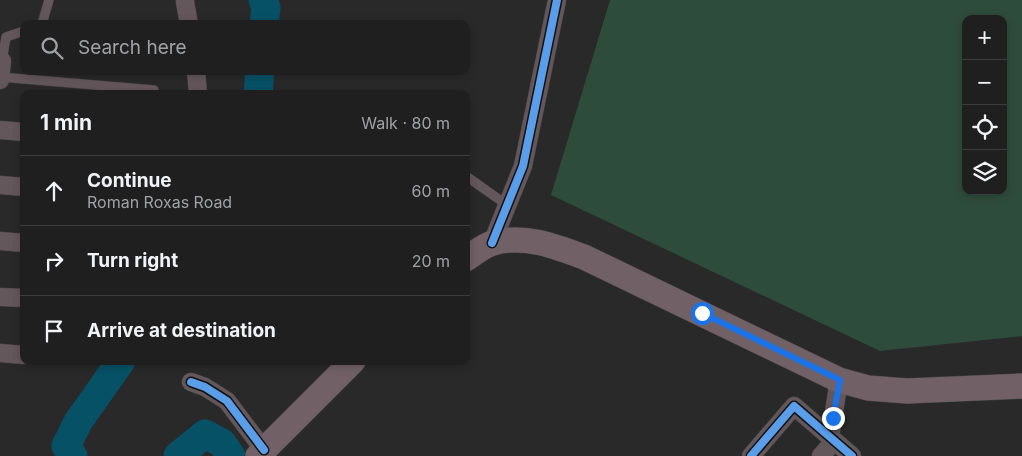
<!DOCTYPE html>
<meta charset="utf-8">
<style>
:root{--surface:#1f1f20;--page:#272729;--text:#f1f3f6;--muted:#a1a2a5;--line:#3c3d3e}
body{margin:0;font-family:Inter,sans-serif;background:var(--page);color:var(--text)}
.controls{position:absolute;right:15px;top:15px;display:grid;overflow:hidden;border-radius:10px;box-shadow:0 2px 8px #0003}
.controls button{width:45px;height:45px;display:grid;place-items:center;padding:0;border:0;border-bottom:1px solid var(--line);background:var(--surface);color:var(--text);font:25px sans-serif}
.stop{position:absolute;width:15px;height:15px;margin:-11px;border:4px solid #1a73e8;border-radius:50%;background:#fff}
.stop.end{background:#1a73e8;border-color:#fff;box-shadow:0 1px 5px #0008}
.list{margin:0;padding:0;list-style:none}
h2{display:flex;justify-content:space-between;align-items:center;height:65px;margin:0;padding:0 20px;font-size:21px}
h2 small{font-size:16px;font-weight:400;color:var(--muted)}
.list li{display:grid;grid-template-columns:32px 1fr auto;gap:15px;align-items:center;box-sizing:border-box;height:70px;padding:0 20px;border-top:1px solid var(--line)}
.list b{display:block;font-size:19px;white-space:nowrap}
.list p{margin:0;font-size:16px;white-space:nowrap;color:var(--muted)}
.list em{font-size:16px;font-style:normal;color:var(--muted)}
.icon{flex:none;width:28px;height:28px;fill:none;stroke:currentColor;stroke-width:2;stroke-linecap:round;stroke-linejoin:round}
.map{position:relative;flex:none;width:1022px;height:456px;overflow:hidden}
.search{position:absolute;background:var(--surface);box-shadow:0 2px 8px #0003;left:20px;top:20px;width:450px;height:55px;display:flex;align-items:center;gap:12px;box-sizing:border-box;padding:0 18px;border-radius:10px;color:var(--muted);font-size:19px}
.panel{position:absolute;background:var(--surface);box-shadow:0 2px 8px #0003;left:20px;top:90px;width:450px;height:275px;border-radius:10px}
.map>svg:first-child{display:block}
</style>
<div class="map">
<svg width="1022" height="456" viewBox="0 0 1022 456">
<rect width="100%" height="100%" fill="#29292a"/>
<path fill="#2e4c3c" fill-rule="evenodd" d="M610,0H1022V336L880,351L551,195ZM966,19H1003V191H966Z"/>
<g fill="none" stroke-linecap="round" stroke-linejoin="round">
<path stroke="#075167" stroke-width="29" d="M263,0L266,8L264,24
M258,94L260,71
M73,456L66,446L78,422L121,361
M178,456L205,434L222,443L231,456"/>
<defs>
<path id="service" d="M42,24L49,0
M2,61L6,37L24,31
M0,77L154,90
M466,176L507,205"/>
<path id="minor" d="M185,2L189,24
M196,71L198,94
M0,80L2,61
M0,130L24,132
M0,185L24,187
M0,241L24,243
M492,243L523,166L557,0
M0,297L24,298
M0,353L24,355
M191,382L205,387L227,401L264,450
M830,437L839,380
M751,456L794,406L852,456
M821,456L834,441"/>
<path id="secondary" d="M466,259C474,254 484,245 493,243C524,234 555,246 584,257L839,380L868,388L907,391L1022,386
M258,456L353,361"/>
</defs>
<use href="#service" stroke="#444445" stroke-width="10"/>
<use href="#minor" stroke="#444445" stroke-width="19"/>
<use href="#secondary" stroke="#444445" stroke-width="26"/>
<use href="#service" stroke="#64575c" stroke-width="9"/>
<use href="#minor" stroke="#64575c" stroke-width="18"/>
<use href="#secondary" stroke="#716167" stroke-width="25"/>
<defs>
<path id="cycleway" d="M492,243L523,166L557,0
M191,382L205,387L227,401L264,450
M751,456L794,406L852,456"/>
</defs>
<use href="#cycleway" stroke="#121112" stroke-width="11"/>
<use href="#cycleway" stroke="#5a9eea" stroke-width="8"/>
</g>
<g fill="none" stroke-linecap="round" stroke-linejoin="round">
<path stroke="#1a73e8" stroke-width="6" d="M702,313L840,380L833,418"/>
</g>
</svg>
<div class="controls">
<button>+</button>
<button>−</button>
<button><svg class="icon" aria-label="locate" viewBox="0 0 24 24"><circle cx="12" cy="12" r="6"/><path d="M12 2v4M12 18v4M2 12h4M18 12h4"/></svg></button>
<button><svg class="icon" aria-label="layers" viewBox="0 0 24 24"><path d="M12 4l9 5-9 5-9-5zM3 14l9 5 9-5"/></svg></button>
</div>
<div class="stop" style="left:702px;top:313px"></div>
<div class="stop end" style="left:833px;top:418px"></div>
<div class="search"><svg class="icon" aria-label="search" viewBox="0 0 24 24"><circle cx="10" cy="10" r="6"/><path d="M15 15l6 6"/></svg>Search here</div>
<section class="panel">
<h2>1 min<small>Walk · 80 m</small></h2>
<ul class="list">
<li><svg class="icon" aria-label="ahead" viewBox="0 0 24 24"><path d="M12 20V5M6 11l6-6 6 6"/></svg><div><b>Continue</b><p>Roman Roxas Road</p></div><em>60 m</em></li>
<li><svg class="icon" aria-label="right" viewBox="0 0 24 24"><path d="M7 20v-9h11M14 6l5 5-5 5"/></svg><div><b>Turn right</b></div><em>20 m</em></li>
<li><svg class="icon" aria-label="arrive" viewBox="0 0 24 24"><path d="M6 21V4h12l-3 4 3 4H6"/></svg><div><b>Arrive at destination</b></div></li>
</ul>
</section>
</div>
